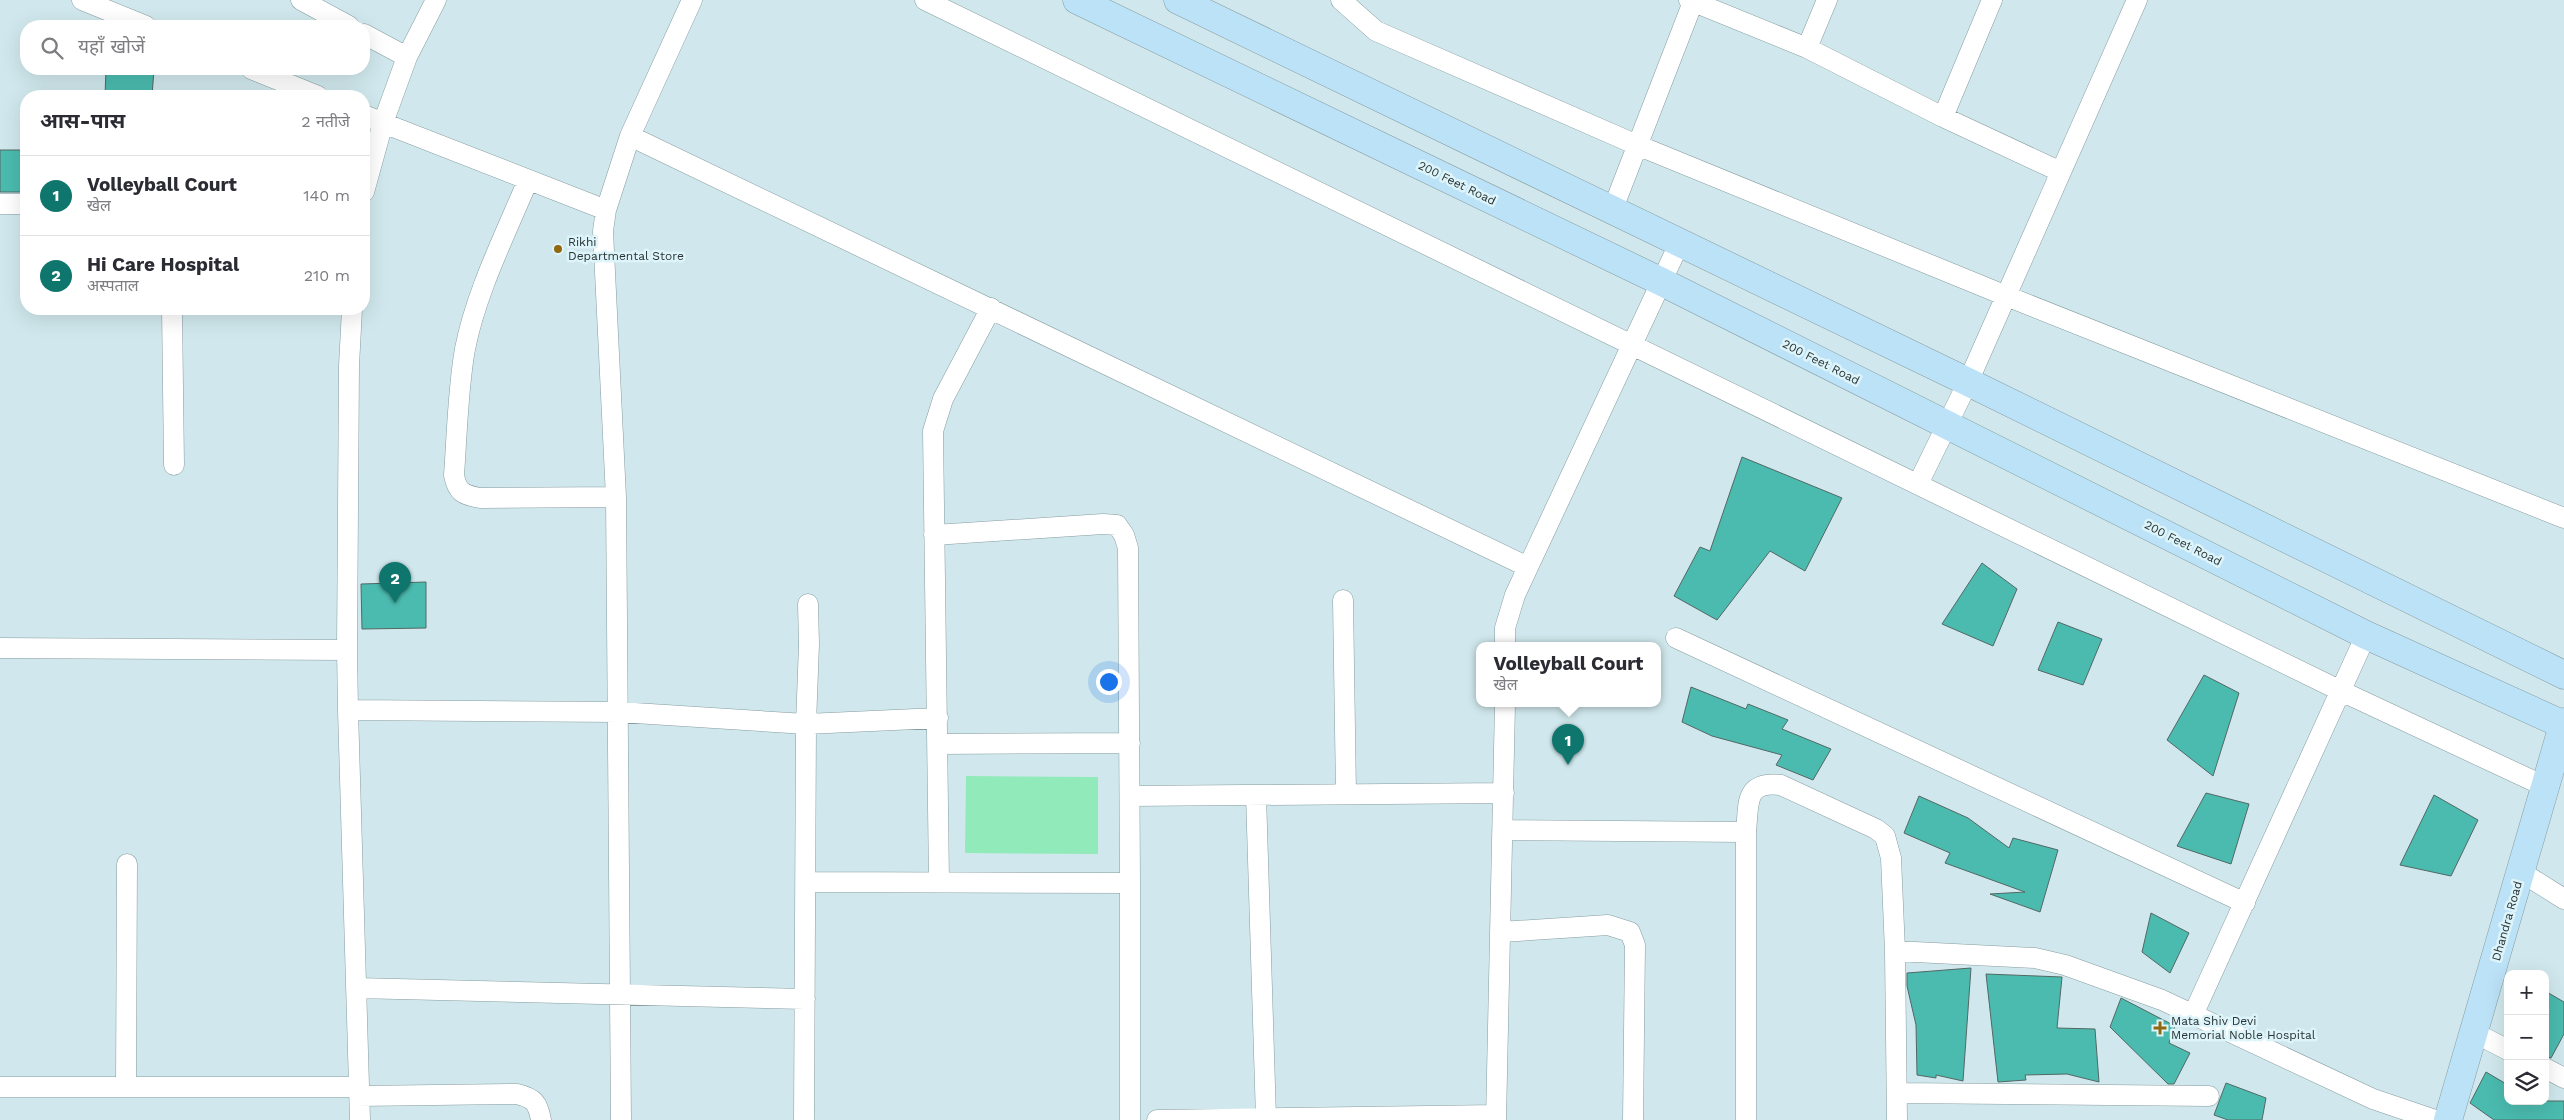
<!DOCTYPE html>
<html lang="hi">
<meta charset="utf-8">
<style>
:root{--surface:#fff;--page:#f2f2f3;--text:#2b2b33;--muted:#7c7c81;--line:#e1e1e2;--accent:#0f766e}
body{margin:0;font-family:"Work Sans","Noto Sans Devanagari",sans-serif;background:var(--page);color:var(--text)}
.controls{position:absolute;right:15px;bottom:15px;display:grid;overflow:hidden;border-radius:10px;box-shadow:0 5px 20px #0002}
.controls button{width:45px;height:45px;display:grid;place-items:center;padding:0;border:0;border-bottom:1px solid var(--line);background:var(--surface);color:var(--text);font:25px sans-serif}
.you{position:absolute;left:1108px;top:681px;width:18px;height:18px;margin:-12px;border:4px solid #fff;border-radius:50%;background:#1a73e8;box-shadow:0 0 0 8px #1a73e833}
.badge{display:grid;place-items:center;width:32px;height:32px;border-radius:50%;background:var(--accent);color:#fff;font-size:16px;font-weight:700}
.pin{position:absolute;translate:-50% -41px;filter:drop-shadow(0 1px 2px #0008)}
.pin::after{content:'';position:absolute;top:26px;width:18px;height:15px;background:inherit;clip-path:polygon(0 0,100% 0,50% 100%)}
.popup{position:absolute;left:1476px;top:642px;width:185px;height:65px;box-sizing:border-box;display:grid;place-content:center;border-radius:10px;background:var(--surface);filter:drop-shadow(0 1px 4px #0005);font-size:16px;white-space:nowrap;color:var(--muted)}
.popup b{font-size:19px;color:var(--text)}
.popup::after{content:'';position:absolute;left:50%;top:100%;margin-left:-10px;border:10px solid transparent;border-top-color:var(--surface)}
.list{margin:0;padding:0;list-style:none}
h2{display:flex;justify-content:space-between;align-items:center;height:65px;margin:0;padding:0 20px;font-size:21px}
h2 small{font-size:16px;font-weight:400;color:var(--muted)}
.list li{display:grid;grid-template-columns:32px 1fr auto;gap:15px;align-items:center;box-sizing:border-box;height:80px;padding:0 20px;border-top:1px solid var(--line)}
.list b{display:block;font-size:19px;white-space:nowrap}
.list p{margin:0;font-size:16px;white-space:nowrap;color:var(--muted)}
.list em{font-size:16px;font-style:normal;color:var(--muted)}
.icon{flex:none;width:28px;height:28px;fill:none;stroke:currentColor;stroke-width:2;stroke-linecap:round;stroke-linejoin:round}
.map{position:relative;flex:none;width:2564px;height:1120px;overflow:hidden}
.search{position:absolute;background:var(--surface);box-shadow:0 5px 20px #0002;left:20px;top:20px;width:350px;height:55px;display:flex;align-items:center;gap:12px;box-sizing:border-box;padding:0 18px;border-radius:20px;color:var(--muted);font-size:19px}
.panel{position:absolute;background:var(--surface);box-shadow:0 5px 20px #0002;left:20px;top:90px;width:350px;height:225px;border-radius:20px}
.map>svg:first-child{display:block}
</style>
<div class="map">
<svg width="2564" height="1120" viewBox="0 0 2564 1120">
<rect width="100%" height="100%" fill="#d0e8ed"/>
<path fill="#91eab9" d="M966,776L1098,777V854L965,853Z"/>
<path fill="#4bbbaf" stroke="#526864" d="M106,69H154L152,96H105Z
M0,150H26V192H0Z
M1742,457L1842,498L1805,571L1770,551L1717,620L1674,596L1700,547L1710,551Z
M1982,563L2017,589L1993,646L1942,624Z
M426,582V628L362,629L361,584Z
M2058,622L2102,639L2083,685L2038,670Z
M2204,675L2239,693L2213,776L2167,740Z
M1691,687L1746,709L1748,704L1788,720L1782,729L1831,749L1813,780L1776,765L1782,755L1712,736L1682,722Z
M2206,793L2249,804L2231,864L2177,846Z
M2434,795L2478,820L2451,876L2400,865Z
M1919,796L1968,818L2009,848L2013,838L2058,850L2040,912L1990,894L2025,892L1945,863L1950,853L1904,833Z
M2151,913L2189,933L2170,973L2142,952Z
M1971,968L1963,1081L1936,1075V1078L1917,1075L1916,1025L1907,986V973Z
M1986,974L2062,977L2057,1028L2095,1029L2099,1082L2067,1074L2025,1075L2026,1080L1998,1082Z
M2545,991L2564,1002V1034L2551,1058L2545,1056Z
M2121,998L2175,1026L2169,1043L2190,1053L2174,1084H2168L2110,1027Z
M2486,1072L2508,1085V1101H2564V1120H2494L2470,1103Z
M2226,1083L2266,1098L2262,1120H2228L2214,1115Z"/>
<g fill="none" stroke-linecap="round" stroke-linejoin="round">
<defs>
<path id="street" d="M82,0L146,26
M301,0L349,26
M436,0L407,57L383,123L606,210L630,136L692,0
M925,0L2341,691L2544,786
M1341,0L1376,31L1637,145L2004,295L2564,518
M1689,0L1807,48
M1827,0L1807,48L1943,117L2061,172
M364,34L407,57
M251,69L318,96
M364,115L383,123L364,192
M1943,117L1992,0
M630,136L1528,567
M528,180C506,233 476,292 465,349C458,387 457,435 454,475C457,492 463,495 480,498L616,497
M0,204H26
M606,210L603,231L616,497L621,1120
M1612,211L1693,2
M172,309L174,465
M1918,484L1968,382L2137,0
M1343,600L1346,794
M808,604L809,644L806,724L938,718
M1676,638L2245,903
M1505,646V628L1515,595L1679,244
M0,648L347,650L348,710L619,712L806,724L804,1120
M347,650L349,366L352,309
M348,710L360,1120
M938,744L1130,743
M1256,795L1266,1118
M1131,796L1504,793
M1503,830L1746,832V1120
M1746,832C1749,803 1744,781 1781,785L1876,829L1885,836L1891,858L1895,951L1897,1120
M2521,872L2564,899
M807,882L1130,883L1128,548L1124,535L1117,525L1103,524L934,535
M939,882L933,431L943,399L991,308
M1501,932L1608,925L1630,932L1635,945L1633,1120
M1895,951L2035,958L2065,965L2162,1000L2373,1099L2435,1120
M356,988L805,999
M2193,1015L2366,635
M2475,1033L2508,1050
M2545,1068L2564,1078
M126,1085L127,864
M0,1087H359
M1897,1093L2209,1096
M359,1096L517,1094C534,1098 538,1103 541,1120
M1130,1120V883
M1157,1120L1496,1115
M1496,1120L1505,704"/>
<path id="secondary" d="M1077,0L1662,282L2366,635L2564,725
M1178,0L1968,382L2564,675
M2448,1120L2564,722"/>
</defs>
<use href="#street" stroke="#869ca0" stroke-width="21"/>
<use href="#secondary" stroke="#869ca0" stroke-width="29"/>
<use href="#street" stroke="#fff" stroke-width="20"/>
<use href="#secondary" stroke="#bce2f7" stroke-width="28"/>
</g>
<g fill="#916710" stroke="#ddf5fa" stroke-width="2">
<circle cx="558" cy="249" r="5"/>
<path d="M2157.5 1020.5h5v5h5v5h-5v5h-5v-5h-5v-5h5z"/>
</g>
<g text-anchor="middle" stroke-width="5" stroke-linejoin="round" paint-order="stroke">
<g font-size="12" fill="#293334" stroke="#ddf5fa">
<text transform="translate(1457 183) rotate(26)" y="4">200 Feet Road</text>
<text transform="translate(1821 362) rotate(27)" y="4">200 Feet Road</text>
<text transform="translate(2183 543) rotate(27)" y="4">200 Feet Road</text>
<text transform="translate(2507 921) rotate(-74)" y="4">Dhandra Road</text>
</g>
<g font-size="12" fill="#293334" stroke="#ddf5fa" text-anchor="start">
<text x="568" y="246">Rikhi<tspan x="568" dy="14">Departmental Store</tspan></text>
<text x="2171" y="1025">Mata Shiv Devi<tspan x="2171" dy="14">Memorial Noble Hospital</tspan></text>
</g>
</g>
</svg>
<div class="controls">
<button>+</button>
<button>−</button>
<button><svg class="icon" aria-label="layers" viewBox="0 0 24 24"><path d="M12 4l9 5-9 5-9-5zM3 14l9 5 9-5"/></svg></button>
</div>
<div class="you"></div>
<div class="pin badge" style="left:1568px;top:765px">1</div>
<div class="popup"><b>Volleyball Court</b>खेल</div>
<div class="pin badge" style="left:395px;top:603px">2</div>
<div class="search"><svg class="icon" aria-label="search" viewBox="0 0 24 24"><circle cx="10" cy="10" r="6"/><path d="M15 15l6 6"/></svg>यहाँ खोजें</div>
<section class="panel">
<h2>आस-पास<small>2 नतीजे</small></h2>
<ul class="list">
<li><span class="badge">1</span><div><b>Volleyball Court</b><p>खेल</p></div><em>140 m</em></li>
<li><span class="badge">2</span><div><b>Hi Care Hospital</b><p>अस्पताल</p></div><em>210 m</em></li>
</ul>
</section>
</div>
